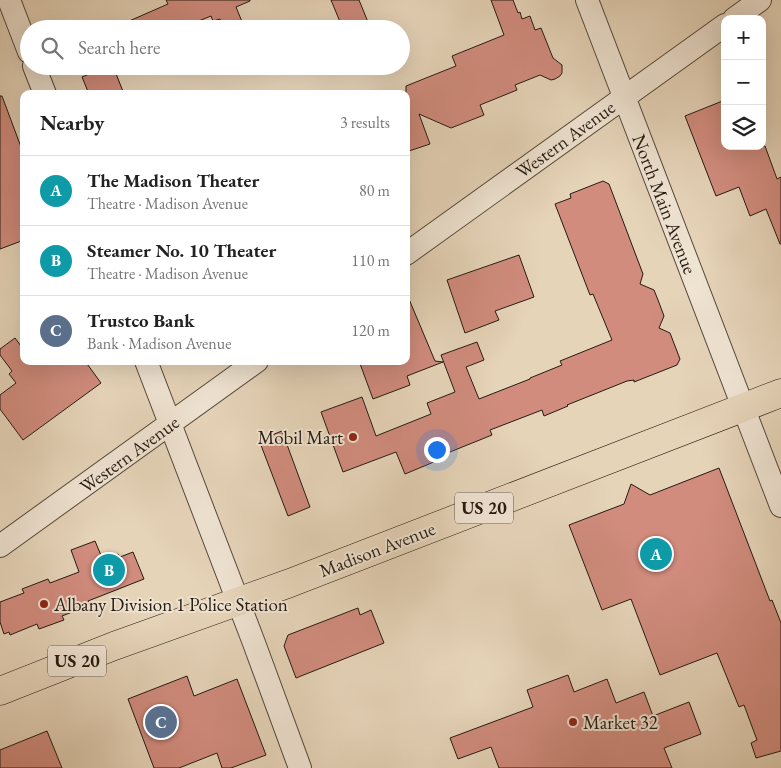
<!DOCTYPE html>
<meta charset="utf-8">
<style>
:root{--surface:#fff;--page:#f6f6f6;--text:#222;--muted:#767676;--line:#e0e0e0;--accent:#ea580c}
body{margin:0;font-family:"EB Garamond",serif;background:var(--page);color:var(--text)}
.controls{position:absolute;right:15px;top:15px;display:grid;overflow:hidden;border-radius:10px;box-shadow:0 5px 20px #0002}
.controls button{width:45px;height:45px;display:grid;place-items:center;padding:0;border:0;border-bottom:1px solid var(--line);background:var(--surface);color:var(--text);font:25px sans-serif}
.you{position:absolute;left:436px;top:449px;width:18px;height:18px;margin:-12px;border:4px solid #fff;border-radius:50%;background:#1a73e8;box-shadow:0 0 0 8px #1a73e833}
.badge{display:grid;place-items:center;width:32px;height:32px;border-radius:50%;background:var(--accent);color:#fff;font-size:16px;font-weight:700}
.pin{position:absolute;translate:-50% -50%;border:2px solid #fff;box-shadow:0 1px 5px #0006}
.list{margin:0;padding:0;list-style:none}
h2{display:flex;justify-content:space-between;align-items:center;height:65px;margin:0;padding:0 20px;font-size:21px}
h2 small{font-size:16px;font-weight:400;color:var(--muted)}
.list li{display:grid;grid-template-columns:32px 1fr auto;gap:15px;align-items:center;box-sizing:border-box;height:70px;padding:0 20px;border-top:1px solid var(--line)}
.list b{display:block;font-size:19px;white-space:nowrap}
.list p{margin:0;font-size:16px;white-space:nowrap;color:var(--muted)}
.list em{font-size:16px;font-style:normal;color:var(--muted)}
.icon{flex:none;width:28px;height:28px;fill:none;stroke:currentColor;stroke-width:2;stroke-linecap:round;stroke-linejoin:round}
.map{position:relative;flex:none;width:781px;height:768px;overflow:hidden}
.search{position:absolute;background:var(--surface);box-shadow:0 5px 20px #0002;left:20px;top:20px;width:390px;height:55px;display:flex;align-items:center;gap:12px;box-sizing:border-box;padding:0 18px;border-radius:28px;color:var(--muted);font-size:19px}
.panel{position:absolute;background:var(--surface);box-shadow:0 5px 20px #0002;left:20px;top:90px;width:390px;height:275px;border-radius:10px}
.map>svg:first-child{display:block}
</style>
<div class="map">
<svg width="781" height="768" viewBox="0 0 781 768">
<rect width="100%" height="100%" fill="#e6d4b9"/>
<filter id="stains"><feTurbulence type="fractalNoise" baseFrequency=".004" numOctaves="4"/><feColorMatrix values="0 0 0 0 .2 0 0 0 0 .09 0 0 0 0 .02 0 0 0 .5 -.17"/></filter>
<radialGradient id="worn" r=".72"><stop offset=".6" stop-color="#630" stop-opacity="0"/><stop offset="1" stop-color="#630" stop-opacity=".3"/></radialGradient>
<path fill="#d18c7e" stroke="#241b11" d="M166,0H250V1L236,7L245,29H224L220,19L213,21L211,16L179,29H111L168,4Z
M331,0H359L368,22L352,29H343Z
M491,0H513L518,13L520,12L522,19L530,16L535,30L541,28L553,58L562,65V73L560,76L555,79L551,80L540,75L515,85L517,90L480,105L484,115L451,128L419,114L430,144L406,152V86L456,66L452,56L504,35Z
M108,66H113L124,94H89L82,77Z
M0,96H2L24,155V240L0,249Z
M725,100V146H765L777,179L781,177V244H780L766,209L750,216L739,187L716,196L685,116Z
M603,181L609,184L643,274L640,284L654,290L658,300L664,316L659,328L670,333L680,359L677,365L634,382V380L627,381L567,405L568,406L544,416L542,410L490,430L492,435L440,456L441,459L405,474L396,452L343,472L321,412L362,397L376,436L431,414L427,403L455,392L441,355L477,342L484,360L466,367L479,399L530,379V378L562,365L560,361L612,340L593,294L590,295L555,204L571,198L570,194Z
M519,255L534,297L495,311L499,320L465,333L447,280Z
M406,292L435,361L443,362L407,376L410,385L373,399L359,361H406Z
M15,338L24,350V361H85L101,383L23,440L0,409V395L16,383L9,374L12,371L0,355V349Z
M282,431L310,507L288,516L259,440Z
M719,468L770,601L772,600L781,623V751L756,758L751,743L757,740L744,705L739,707L717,653L660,675L631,599L602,610L569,525L624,504L631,484L650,495Z
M95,541L103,560L118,554L120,557L133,552L144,579L88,601L90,605L62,616L64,620L39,629L37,624L10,635L9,632L4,634L0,622V602L24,593L22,589L48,579L50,583L79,572L71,550Z
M358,608L360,615L371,610L384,643L296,678L284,646L288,635Z
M568,675L574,692L607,679L616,703L644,692L653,716L689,702L701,734L664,748L672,768H499L491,747L458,759L450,738L533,707L527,690Z
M187,676L194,696L237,679L266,755L231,768H222L217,753L179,768H154L128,699Z
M47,731L62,768H0V750Z"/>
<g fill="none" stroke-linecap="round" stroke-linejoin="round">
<defs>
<path id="minor" d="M9,0L29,52
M587,0L781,506
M734,19L760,0
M34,66L45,94
M406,254L725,25
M146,361L254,643L300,768
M0,546L257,361"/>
<path id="major" d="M0,691L114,646L290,583L781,393"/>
</defs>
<use href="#minor" stroke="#54493b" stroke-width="24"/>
<use href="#major" stroke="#241b11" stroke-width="29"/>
<use href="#minor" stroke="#efe3d2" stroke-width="22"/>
<use href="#major" stroke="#e6d4b9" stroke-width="28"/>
</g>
<g fill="#8f2418" stroke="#efe3d2" stroke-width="2">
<circle cx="353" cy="437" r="5"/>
<circle cx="44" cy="604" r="5"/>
<circle cx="573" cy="722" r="5"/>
</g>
<g text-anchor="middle" stroke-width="4" stroke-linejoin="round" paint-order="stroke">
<g fill="#efe3d2" stroke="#61574b" stroke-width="1">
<rect x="455" y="492.5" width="58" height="31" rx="4"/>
<rect x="48" y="645.5" width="58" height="31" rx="4"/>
</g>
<g font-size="18" font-weight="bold" fill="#241b11">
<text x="484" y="514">US 20</text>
<text x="77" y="667">US 20</text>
</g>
<g font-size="19" fill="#241b11" stroke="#efe3d2">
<text transform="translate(565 139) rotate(-36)" y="7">Western Avenue</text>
<text transform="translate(665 204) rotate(69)" y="7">North Main Avenue</text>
<text transform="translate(129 454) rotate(-36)" y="7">Western Avenue</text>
<text transform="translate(377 549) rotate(-21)" y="7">Madison Avenue</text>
</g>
<g font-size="19" fill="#241b11" stroke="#efe3d2" text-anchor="start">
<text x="343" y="444" text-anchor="end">Mobil Mart</text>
<text x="54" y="611">Albany Division 1 Police Station</text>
<text x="583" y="729">Market 32</text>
</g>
</g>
<rect width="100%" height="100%" filter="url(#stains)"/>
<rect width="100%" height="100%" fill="url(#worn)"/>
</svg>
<div class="controls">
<button>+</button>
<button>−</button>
<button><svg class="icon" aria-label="layers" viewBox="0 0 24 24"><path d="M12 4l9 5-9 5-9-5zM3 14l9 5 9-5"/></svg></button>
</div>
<div class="you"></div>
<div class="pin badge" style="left:656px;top:554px;background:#0f9aa8">A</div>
<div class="pin badge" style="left:109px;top:570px;background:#0f9aa8">B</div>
<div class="pin badge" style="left:161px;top:722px;background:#5c6f8a">C</div>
<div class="search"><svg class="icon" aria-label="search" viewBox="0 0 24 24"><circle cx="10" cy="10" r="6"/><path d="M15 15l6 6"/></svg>Search here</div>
<section class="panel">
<h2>Nearby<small>3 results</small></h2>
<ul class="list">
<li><span class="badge" style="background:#0f9aa8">A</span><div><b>The Madison Theater</b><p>Theatre · Madison Avenue</p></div><em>80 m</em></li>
<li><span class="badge" style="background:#0f9aa8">B</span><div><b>Steamer No. 10 Theater</b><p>Theatre · Madison Avenue</p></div><em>110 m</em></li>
<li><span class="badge" style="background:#5c6f8a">C</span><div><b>Trustco Bank</b><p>Bank · Madison Avenue</p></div><em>120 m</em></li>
</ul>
</section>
</div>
